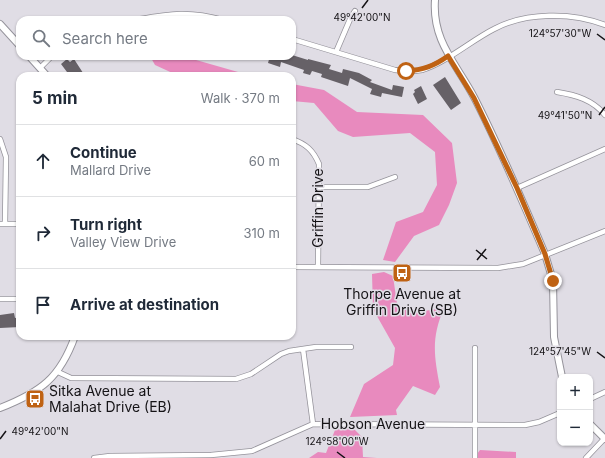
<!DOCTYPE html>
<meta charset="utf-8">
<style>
:root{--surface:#fff;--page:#f6f6f7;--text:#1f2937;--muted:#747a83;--line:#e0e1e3}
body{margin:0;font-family:Inter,sans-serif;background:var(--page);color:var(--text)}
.controls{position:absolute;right:12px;bottom:12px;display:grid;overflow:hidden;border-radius:8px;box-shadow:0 1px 3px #0004}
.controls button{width:36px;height:36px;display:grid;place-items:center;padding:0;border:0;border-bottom:1px solid var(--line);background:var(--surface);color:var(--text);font:20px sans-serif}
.stop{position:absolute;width:12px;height:12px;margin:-9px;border:3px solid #bf6213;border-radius:50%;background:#fff}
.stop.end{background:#bf6213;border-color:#fff;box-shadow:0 1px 4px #0008}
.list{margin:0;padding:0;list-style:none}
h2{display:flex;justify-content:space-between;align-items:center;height:52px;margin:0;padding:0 16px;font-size:17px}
h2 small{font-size:13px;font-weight:400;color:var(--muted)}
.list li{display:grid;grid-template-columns:26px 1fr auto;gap:12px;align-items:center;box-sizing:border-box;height:72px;padding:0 16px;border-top:1px solid var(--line)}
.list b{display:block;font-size:15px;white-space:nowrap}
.list p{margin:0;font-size:13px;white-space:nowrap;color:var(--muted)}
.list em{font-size:13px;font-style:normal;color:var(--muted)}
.icon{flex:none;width:22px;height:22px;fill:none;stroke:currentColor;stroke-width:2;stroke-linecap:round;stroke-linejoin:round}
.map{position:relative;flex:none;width:605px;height:458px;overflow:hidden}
.search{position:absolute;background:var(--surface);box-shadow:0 1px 3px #0004;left:16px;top:16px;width:280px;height:44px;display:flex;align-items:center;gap:10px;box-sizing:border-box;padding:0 14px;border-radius:12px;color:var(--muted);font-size:15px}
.panel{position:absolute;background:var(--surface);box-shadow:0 1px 3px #0004;left:16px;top:72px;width:280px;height:268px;border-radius:12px}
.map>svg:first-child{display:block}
</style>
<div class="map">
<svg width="605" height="458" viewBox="0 0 605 458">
<rect width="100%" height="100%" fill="#e0dde5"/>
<path fill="#e88abe" d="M150,56L189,58L252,76H179L155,65Z
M292,84L324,90L357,112L423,115L452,143L457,183L449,205L439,225L414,236L395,262L383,260L396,222L423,212L437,185L435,152L410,133L353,137L338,131L314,103L292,101Z
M384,272L393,276L397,304L410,313L444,308C431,338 434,356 440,387L435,395L413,386L396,410L397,415L350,417L364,384L393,365L395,348L373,309L372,274Z
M351,426L362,437L363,457L377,458H309L318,452L326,453L335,430Z
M480,450L516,452V458H474Z"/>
<path fill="#666167" d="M292,55L308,60V59L331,65L329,69L342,73L343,69L359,73L372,80L370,82L392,90L393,85L404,87L402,97L382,93L381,97L370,94L372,89L350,78L348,86L321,77L322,74L312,71L310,75L303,73L304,70L281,62L280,67L268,63L270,56Z
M67,59L70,62L74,59L85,76H70L61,64Z
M445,77L461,103L451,110L433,85Z
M421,86L427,99L418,104L413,94L415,92L414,90Z
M14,313L15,318L20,317V327L0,328V315Z"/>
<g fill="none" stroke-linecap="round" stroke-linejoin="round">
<defs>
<path id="street" d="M134,20C169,14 188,10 223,20
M292,39L395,70C403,71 413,72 422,70C444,64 472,40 494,29C526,12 572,12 605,25
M336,52L351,17L355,11
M40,68L52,56
M557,92C576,95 593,100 605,115
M0,139L6,157L5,224
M292,139C306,144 313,150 319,164L318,267
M319,187H368L395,177
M517,188L605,149
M0,224H20
M292,267L498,268L523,264L605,231
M0,299H20
M303,349L313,424
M58,372L71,378L236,379L251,374L281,354L289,351L316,347H351
M590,399L605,392
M94,458L110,456L211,455L252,451L313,424L525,425L539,422L560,413
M475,458V348
M586,458L604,439"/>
<path id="secondary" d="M435,0C432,42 457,64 475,99C501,150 523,202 545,254L553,281L554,337L562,377
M0,24L20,46
M29,56L47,76
M0,408C41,392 60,378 75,336
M590,424L605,439"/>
</defs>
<use href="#street" stroke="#95939b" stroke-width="6"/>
<use href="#secondary" stroke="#95939b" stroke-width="8"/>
<use href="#street" stroke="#fff" stroke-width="4.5"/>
<use href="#secondary" stroke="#fff" stroke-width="6"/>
</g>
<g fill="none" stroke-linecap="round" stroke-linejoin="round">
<path stroke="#bf6213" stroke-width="5" d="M406,71C423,70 434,66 448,56L474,98L517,188L545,254L553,281"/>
</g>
<path fill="none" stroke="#151316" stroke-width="1.5" d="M362,8L368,0M597,34L605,40M599,115L605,107M476,250L487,259M477,260L486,249M597,352L605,358M0,439L6,431M337,452L345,458"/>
<defs>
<symbol id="bus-square" viewBox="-11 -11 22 22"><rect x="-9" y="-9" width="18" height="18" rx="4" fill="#bf6213" stroke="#e0dde5"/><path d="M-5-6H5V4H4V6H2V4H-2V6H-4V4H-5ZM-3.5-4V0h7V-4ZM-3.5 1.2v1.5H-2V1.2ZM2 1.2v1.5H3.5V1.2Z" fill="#fff"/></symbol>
</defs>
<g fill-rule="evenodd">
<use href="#bus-square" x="391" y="262" width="22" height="22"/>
<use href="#bus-square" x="24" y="388" width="22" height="22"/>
</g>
<g text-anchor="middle" stroke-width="3" stroke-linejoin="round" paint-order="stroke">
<g font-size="14" fill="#151316" stroke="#e0dde5">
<text transform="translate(318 208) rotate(-90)" y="5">Griffin Drive</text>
<text x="373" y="429">Hobson Avenue</text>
</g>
<g font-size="14" fill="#151316" stroke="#e0dde5">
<text x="402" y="299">Thorpe Avenue at<tspan x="402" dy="16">Griffin Drive (SB)</tspan></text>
<text x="49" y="396" text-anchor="start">Sitka Avenue at<tspan x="49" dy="16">Malahat Drive (EB)</tspan></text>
</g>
</g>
<g font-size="10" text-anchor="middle" fill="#151316" stroke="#e0dde5" stroke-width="3" stroke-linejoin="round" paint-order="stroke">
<text x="362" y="21">49°42'00"N</text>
<text x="560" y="37">124°57'30"W</text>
<text x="565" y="119">49°41'50"N</text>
<text x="560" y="355">124°57'45"W</text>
<text x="40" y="435">49°42'00"N</text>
<text x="337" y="445">124°58'00"W</text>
</g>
</svg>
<div class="controls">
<button>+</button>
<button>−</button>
</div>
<div class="stop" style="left:406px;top:71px"></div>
<div class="stop end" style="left:553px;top:281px"></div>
<div class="search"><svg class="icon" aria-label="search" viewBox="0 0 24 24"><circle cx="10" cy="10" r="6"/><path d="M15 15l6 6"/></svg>Search here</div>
<section class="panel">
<h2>5 min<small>Walk · 370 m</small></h2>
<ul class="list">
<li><svg class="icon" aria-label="ahead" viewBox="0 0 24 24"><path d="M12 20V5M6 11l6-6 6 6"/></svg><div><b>Continue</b><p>Mallard Drive</p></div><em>60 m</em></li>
<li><svg class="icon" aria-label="right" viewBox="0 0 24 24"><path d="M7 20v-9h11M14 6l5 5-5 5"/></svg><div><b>Turn right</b><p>Valley View Drive</p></div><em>310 m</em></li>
<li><svg class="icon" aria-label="arrive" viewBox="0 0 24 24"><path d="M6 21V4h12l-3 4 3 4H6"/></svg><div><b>Arrive at destination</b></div></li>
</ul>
</section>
</div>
